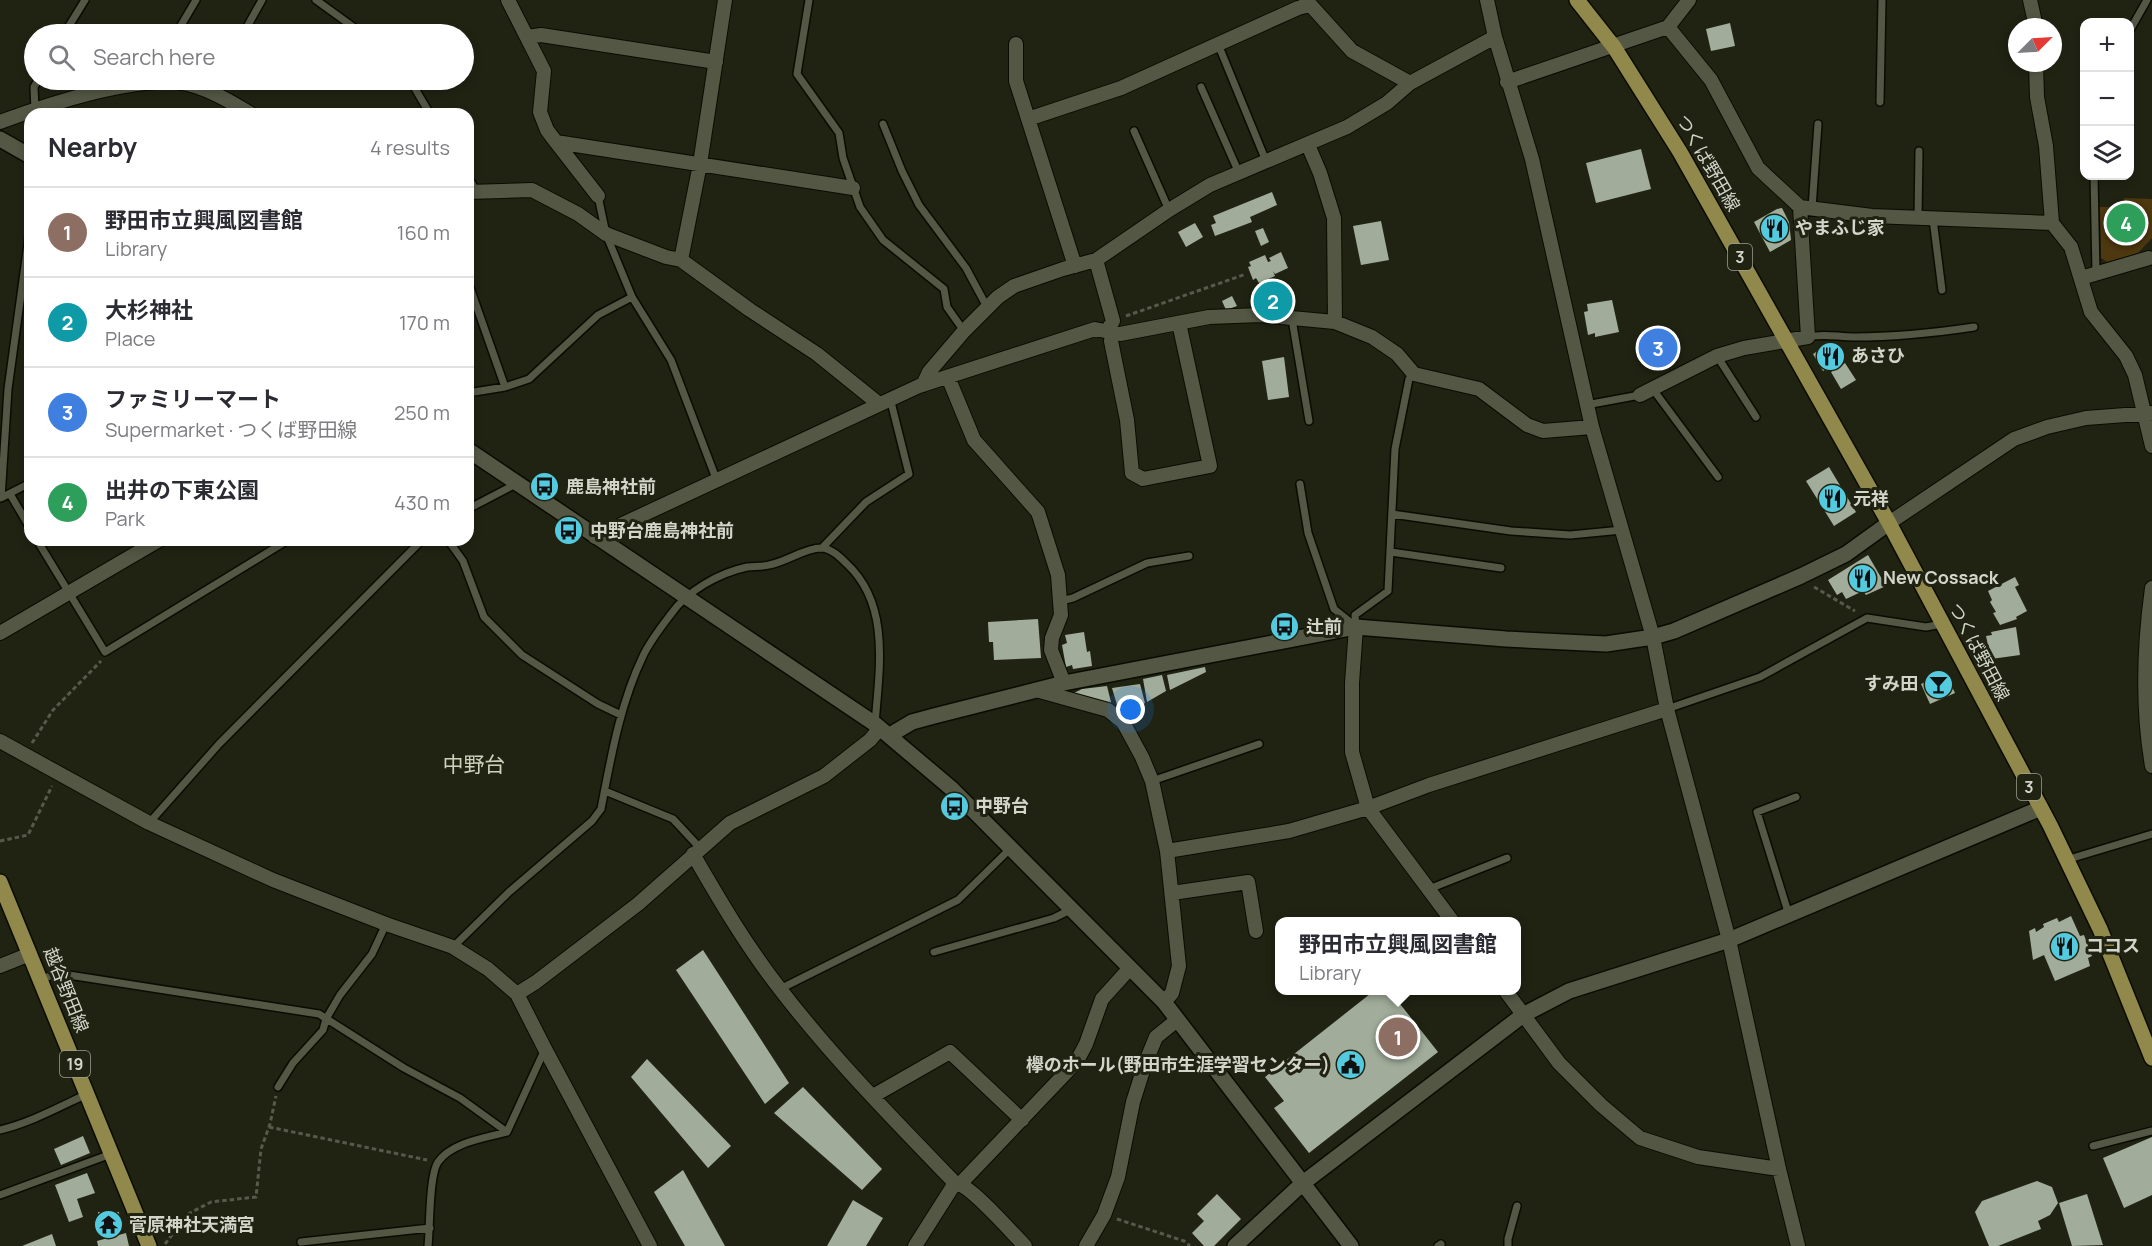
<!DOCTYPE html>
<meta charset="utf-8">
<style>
:root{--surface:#fff;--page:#f7f7f7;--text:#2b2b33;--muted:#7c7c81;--line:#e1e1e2;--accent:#ea580c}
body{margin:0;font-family:Manrope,"Noto Sans JP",sans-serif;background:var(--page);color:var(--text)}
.controls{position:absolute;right:18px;top:18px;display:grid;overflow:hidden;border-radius:12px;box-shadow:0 3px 9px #0003}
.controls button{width:54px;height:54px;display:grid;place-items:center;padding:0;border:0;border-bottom:2px solid var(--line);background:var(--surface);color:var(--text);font:30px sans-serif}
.compass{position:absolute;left:2008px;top:18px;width:54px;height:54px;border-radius:50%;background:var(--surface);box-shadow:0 3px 9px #0003;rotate:66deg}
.you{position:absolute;left:1131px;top:710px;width:21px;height:21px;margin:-15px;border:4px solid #fff;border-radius:50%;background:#1a73e8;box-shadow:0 0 0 9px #1a73e833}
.badge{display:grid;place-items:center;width:39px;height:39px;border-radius:50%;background:var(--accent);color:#fff;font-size:20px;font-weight:700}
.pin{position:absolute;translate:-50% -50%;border:3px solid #fff;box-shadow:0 2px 6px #0006}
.popup{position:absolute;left:1275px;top:917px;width:246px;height:78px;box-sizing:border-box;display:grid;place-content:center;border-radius:12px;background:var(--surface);filter:drop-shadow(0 2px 4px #0005);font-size:20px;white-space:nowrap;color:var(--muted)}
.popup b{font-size:22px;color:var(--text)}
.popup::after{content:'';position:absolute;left:50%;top:100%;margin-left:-12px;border:12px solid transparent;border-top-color:var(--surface)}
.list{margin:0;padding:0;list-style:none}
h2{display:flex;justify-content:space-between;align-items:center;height:78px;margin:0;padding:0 24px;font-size:26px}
h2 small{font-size:20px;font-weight:400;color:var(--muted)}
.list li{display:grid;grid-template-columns:39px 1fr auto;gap:18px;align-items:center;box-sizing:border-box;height:90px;padding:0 24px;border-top:2px solid var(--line)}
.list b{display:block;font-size:22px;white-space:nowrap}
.list p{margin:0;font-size:20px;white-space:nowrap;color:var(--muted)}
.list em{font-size:20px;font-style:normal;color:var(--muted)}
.icon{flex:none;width:33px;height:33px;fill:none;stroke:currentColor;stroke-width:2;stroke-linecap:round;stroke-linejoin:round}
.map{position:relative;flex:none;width:2152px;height:1246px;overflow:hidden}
.search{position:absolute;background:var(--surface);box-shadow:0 3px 9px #0003;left:24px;top:24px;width:450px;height:66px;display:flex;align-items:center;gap:15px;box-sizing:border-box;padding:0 21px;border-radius:33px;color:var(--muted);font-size:22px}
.panel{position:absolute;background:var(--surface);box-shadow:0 3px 9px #0003;left:24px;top:108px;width:450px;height:438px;border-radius:18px}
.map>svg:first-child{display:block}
</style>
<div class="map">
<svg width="2152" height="1246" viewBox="0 0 2152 1246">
<rect width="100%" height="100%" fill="#202312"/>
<path fill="#4e380f" d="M2124,198L2152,199V238L2138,253L2107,262L2101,258L2100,207H2123Z"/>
<path fill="#a1ad9a" d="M1730,23L1735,46L1711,51L1706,29Z
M1641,149L1651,189L1596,203L1586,163Z
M1272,192L1277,205L1250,217L1252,222L1215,236L1211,225L1216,223L1213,216Z
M1782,208L1789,222L1791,240L1770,252L1754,222L1777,209Z
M1381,221L1389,260L1361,265L1353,226Z
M1195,223L1203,237L1186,247L1178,232Z
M1263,228L1269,242L1261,246L1255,231Z
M1281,252L1288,268L1275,274L1273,271L1275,276L1259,283L1256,278L1253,280L1248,267L1251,266L1249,262L1265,255L1268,262L1271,261L1269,258Z
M1232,296L1237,306L1226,310L1222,301Z
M1275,296L1279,303L1272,306L1268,299Z
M1612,300L1619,332L1595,337V333L1588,335L1584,312L1588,311L1587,304Z
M1832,342L1842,359L1823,371L1813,354Z
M1284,357L1289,397L1268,400L1262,361Z
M1845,363L1856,380L1841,389L1831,372Z
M1829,467L1856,512L1834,526L1806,481Z
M1868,555L1886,586L1866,595L1863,591L1846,599L1842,592L1837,595L1828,580Z
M2015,577L2019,585L2015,587L2027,611L2016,617L2017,619L2000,625L1993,613L1996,612L1990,602L1992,600L1988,591Z
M1038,619L1041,658L994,660L993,642H989L988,622Z
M2016,627L2020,655L1991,659L1986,636L1992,635L1991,632Z
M1084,632L1087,652L1090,651L1092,666L1073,669L1072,665L1066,667L1062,645L1067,643L1065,635Z
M1205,667L1206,672L1170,690L1167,675Z
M1945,672L1955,693L1930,704L1921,684Z
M1162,675L1166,691L1147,702L1143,679Z
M1140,684L1145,703L1120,715L1112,688Z
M1107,686L1112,706L1075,697L1074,693L1082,689Z
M2071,916L2080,936L2084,935L2092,956L2088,958L2090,966L2055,981L2044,955L2033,960L2029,931L2035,928L2036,932L2044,927L2043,924L2057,918L2059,922Z
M703,950L789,1083L765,1104L676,970Z
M1375,990H1389L1438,1052L1309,1153L1274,1108L1284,1101L1265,1077Z
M647,1059L731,1146L708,1168L631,1077Z
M803,1087L882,1169L862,1190L774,1113Z
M83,1136L90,1153L61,1165L54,1149Z
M2152,1137V1195L2124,1208L2103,1158Z
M683,1170L725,1246H685L654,1192Z
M87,1173L95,1193L77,1199L83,1217L69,1222L55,1185Z
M2037,1181L2052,1187L2058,1203L2050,1215L2038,1221L2041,1229L1998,1246H1989L1975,1212L1982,1201Z
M1217,1194L1241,1219L1214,1246H1204L1192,1233L1204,1221L1197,1214Z
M2087,1194L2103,1245L2072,1246L2059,1203Z
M853,1200L883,1218L866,1246H827Z
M98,1212H119L120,1233H98Z
M126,1233L129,1246H98L97,1241Z
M52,1234L56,1246H22Z"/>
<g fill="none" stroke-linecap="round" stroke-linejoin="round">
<defs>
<path id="lane" d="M316,0L363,34
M809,0L797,74L839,133L843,158L860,207L883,240L944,289L947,307L964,331
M2130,30L2147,0
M64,34L85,0
M176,34L196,0
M243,34L262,0
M1218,44L1266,161
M410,80L430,114
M1201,87L1239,173
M211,92L217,80
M1880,102L1882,0
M35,110L34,87L38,80
M883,124L902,171L919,205L966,268L987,307
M1134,131L1169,210
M2094,176L2096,273
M468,177L477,192
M1812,208L1818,124
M1918,218L1919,151
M1933,219L1942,290
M30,229L8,389L1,498L30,483
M468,282L505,387
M632,297L671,360L717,481
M1292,319L1309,421
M1808,337C1823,333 1838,337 1854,337C1894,337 1934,333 1974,327
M1717,356L1756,417
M1652,388L1718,477
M468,393L505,387L529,379L598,315L632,297L606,234L598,196
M1586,405L1640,395
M1300,484L1308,533L1334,609L1354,625
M10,494L30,528
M468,509L516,484
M1392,514L1511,531L1570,535L1622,530
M37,540L105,652L288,540
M448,540L463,561L484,617L522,655L598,704L621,715
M822,548L866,502L909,474L890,398
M1391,552L1501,568
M1061,601L1073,598L1147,563L1189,556
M1356,627L1355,615L1388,591L1395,449L1409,379L1414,374
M1667,709L1760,677L1867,618L1926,627L1942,624
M1152,781L1259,744
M605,791L673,819L700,848
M149,823L219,744L422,540
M2066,860L2152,834
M1429,889L1507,858
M1789,915L1757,812L1796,797
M453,947L509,892L592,821L601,809C611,757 620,704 643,656C650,641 661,627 671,614C687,591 719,573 747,567C754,566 762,567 769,565C786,562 805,548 821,548C831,548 840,557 847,564C891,605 879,670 875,724
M934,952L1054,918L1072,909
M41,980L56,973L319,1014L404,1068L460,1098L507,1132
M780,989L958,900L1011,848
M278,1087L293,1063L323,1030L326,1019L340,995L372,954L386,924
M0,1130C30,1123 59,1107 87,1094
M2093,1146L2152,1131
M0,1195L111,1154
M301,1242L430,1228
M428,1246C430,1228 429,1175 438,1162C452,1142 486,1138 507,1132L545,1049
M1438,1246L1441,1244
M1508,1246V1239L1517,1206"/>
<path id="street" d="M508,0L544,71L540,112L547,130L556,142L853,188
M1306,0L1352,51L1410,83
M1487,0L1495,37L1532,159L1592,427L1653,637L1667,709L1729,940L1779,1169L1798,1246
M2030,0L2036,27
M1668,27L1711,80L1758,168L1800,207L1872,216L2052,223
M527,37L541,35L716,62
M1016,44V81L1075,266
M2036,63L2037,97L2046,146L2052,223L2071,247L2091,312L2126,356L2135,375L2152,446
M1507,82L1668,27L1689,0
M1028,119L1121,88L1298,8L1310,5
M0,122C46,105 141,73 188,84C211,90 231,102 251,114
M556,142L598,196
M1308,145L1320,173L1334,218L1335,322
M468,192L532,190L578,214L606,234L666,257L681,260L750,310L817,354L879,404
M681,260L700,164L725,0
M1096,260L1113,321L1107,331
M2081,278L2149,258
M1112,334L1111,341L1127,420L1132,473L1143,479L1210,466L1179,323
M948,377L974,440L1038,512L1058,575L1061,615L1052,638L1051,650L1064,683
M923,385L929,372L964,331L998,297L1014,286L1063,269L1096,260L1169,210L1210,185L1347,127L1387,103L1410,83L1495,37
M1640,395L1717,356L1744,348L1808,337L1800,207
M1889,523L2014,439L2047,427L2086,418L2152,413
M595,537L919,386L1095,329L1120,334L1209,317L1260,315L1335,322L1372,337L1397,354L1414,374L1479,389L1527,425L1543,431L1592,427
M2152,588C2144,646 2142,708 2152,766
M1356,627L1352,683V752L1368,808L1453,922
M0,633L159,540
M1036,690L1108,710L1123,722L1142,757L1152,781L1167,851L1179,966L1172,993L1164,1002
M0,741L149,823L273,880L386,924L453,947L488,969L517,994L545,1049L650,1246
M1167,851L1289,831L1368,808L1429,785L1667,709
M693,854C720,901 747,947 780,989C833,1058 895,1121 955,1183C970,1184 1012,1233 1025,1246
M1172,893L1248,882L1256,931
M0,966L30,954
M1505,990L1559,1063L1601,1105L1640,1138L1698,1157L1779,1169
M517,994L536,982L638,904L730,823L824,776L870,740L880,728
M873,1096L950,1052L1022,1120
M961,1183L1077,1061L1086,1044L1102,999L1130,968
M915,1246L955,1183
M1086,1246L1104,1215L1118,1177L1133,1102L1145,1064L1156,1037L1177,1020"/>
<path id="secondary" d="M0,139L30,156
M468,450L875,724L952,789L1164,1002L1351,1246
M890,735L912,722L934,716L1064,683L1356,627L1506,639L1606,644L1653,637L1674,631L1801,576L1846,554L1889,523
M1235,1246L1303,1183L1523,1015L1569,991L1729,940L2041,808"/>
<path id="primary" d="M1577,0L1614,47L1680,152L1889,523L2050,825L2100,929L2152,1058
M0,882L149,1246"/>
</defs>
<use href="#lane" stroke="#0a0c01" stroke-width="10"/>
<use href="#street" stroke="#0a0c01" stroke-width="16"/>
<use href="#secondary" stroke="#0a0c01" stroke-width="18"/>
<use href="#primary" stroke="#0a0c01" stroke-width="18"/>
<path stroke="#57594a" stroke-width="3" stroke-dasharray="4.5 3" stroke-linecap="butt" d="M1126,316L1246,274
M1814,587L1855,611
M32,743L53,710L101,661
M0,841L28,835L52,786
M269,1127L427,1160
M1117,1219L1184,1241L1190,1246
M165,1244L188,1214L211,1202L256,1197L261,1149L270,1124L276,1096"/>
<use href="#lane" stroke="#535744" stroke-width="7"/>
<use href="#street" stroke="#535744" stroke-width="14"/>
<use href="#secondary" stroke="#535744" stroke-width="15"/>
<use href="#primary" stroke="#91884b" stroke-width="15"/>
</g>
<defs>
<symbol id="restaurant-disc" viewBox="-11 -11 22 22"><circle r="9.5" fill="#54cade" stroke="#202312"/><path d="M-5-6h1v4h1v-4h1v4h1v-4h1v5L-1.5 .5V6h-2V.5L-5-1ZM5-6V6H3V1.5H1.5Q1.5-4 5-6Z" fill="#111"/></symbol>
<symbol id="bus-disc" viewBox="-11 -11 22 22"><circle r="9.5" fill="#54cade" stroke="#202312"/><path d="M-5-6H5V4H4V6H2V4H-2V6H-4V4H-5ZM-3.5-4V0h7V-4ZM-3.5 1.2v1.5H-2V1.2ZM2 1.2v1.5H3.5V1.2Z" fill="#111"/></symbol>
<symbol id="bar-disc" viewBox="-11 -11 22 22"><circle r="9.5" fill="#54cade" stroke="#202312"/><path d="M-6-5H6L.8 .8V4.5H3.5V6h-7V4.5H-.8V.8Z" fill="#111"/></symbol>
<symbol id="civic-disc" viewBox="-11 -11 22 22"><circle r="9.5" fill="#54cade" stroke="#202312"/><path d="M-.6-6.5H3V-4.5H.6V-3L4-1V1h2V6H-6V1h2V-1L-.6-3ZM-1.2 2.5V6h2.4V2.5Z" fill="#111"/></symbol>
<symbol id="temple-disc" viewBox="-11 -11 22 22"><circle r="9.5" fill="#54cade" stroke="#202312"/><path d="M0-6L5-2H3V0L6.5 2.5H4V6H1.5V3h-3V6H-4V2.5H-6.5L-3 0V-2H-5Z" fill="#111"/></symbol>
</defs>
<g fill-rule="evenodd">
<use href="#restaurant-disc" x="1758" y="212" width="33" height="33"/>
<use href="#restaurant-disc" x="1814" y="340" width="33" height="33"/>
<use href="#bus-disc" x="528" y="470" width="33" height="33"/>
<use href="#restaurant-disc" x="1816" y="482" width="33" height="33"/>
<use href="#bus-disc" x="552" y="514" width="33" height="33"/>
<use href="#restaurant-disc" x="1846" y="562" width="33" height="33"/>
<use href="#bus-disc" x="1268" y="610" width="33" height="33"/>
<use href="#bar-disc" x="1922" y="668" width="33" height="33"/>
<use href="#bus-disc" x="938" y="790" width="33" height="33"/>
<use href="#restaurant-disc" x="2048" y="930" width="33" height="33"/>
<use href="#civic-disc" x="1334" y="1048" width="33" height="33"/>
<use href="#temple-disc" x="92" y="1208" width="33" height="33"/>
</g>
<g text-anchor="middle" stroke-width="6" stroke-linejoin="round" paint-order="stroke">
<g fill="#202312" stroke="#9da093" stroke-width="1.5">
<rect x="1728" y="244" width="24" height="26" rx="4.5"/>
<rect x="2017" y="774" width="24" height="26" rx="4.5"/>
<rect x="60" y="1051" width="30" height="26" rx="4.5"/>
</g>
<g font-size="16" font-weight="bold" fill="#d3d5ca">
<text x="1740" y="263">3</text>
<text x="2029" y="793">3</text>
<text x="75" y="1070">19</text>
</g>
<g font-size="18" fill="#d3d5ca" stroke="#202312">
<text transform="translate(1708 163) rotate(60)" y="6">つくば野田線</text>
<text transform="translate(1979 652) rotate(62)" y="6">つくば野田線</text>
<text transform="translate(66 990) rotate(68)" y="6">越谷野田線</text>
</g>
<g font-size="18" font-weight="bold" fill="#d3d5ca" stroke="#202312" text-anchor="start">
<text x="1795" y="234">やまふじ家</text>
<text x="1851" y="362">あさひ</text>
<text x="566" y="493">鹿島神社前</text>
<text x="1853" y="505">元祥</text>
<text x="590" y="537">中野台鹿島神社前</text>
<text x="1883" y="584">New Cossack</text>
<text x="1306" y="633">辻前</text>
<text x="1918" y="690" text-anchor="end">すみ田</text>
<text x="975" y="812">中野台</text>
<text x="2086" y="952">ココス</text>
<text x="1330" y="1071" text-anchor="end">欅のホール(野田市生涯学習センター)</text>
<text x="129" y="1231">菅原神社天満宮</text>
</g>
<g font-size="21" fill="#ced2bc" stroke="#202312">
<text x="474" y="772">中野台</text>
</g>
</g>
</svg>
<div class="controls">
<button>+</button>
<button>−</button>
<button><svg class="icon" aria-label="layers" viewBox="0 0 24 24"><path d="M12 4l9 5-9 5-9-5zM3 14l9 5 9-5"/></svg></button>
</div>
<svg class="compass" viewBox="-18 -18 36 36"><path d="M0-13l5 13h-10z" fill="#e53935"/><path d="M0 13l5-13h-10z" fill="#7c7c81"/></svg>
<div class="you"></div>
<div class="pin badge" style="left:1398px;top:1037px;background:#8d6e63">1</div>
<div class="popup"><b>野田市立興風図書館</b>Library</div>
<div class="pin badge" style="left:1273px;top:301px;background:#0f9aa8">2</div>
<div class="pin badge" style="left:1658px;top:348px;background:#3f7fe0">3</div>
<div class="pin badge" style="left:2126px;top:223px;background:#2e9e5b">4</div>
<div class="search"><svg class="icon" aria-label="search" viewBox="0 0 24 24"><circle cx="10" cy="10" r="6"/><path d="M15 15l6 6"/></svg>Search here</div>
<section class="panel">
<h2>Nearby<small>4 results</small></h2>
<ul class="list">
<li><span class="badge" style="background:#8d6e63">1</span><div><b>野田市立興風図書館</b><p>Library</p></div><em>160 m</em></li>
<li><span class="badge" style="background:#0f9aa8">2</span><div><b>大杉神社</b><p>Place</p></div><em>170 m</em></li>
<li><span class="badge" style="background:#3f7fe0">3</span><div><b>ファミリーマート</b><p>Supermarket · つくば野田線</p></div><em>250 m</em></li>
<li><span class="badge" style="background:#2e9e5b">4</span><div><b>出井の下東公園</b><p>Park</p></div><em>430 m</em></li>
</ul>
</section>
</div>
